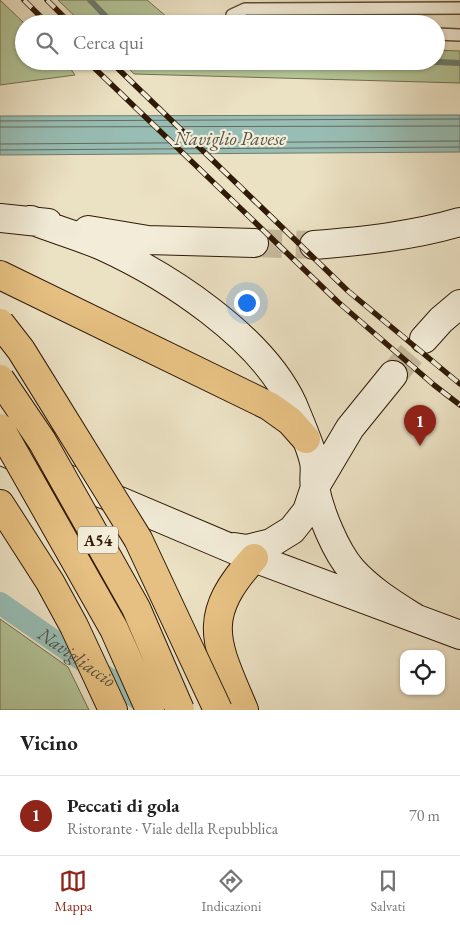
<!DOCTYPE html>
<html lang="it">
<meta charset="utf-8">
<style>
:root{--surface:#fff;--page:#f6f6f6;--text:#222;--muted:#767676;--line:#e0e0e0;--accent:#8f2418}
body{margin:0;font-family:"EB Garamond",serif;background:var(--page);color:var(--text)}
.controls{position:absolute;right:15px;bottom:15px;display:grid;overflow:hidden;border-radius:10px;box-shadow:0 1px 4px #0004}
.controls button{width:45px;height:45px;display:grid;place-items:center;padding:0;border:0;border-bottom:1px solid var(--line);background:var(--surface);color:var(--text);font:25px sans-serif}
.you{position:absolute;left:246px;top:302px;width:18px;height:18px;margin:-12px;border:4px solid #fff;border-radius:50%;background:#1a73e8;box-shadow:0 0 0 8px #1a73e833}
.badge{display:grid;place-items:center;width:32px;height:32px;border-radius:50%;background:var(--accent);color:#fff;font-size:16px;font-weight:700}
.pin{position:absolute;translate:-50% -41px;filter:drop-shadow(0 1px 2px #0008)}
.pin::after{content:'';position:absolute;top:26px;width:18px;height:15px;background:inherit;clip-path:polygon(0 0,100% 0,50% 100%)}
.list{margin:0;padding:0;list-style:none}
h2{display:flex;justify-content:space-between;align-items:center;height:65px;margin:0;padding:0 20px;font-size:21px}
h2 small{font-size:16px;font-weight:400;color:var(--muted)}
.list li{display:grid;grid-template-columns:32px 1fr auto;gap:15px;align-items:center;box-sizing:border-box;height:80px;padding:0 20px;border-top:1px solid var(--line)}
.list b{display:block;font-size:19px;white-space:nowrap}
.list p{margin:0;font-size:16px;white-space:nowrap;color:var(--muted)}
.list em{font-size:16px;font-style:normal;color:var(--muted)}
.icon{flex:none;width:28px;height:28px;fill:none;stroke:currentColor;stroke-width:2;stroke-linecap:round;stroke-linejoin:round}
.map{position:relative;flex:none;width:460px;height:710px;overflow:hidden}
.search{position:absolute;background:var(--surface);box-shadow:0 1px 4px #0004;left:15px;right:15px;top:15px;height:55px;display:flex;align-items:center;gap:12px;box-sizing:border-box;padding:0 18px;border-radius:28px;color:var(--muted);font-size:19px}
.sheet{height:145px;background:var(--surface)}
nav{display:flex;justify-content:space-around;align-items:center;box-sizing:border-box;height:70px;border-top:1px solid var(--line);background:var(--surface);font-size:14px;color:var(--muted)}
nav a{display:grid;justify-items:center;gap:2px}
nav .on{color:var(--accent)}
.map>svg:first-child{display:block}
</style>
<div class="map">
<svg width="460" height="710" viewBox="0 0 460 710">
<rect width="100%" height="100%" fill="#ebe1c3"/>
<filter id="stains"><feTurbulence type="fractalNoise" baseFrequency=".004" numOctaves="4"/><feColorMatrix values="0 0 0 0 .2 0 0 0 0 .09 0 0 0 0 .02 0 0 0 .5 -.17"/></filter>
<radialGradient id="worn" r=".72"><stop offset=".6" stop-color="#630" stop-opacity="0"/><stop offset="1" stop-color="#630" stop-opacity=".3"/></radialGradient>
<path fill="#b3c497" stroke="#726f4e" d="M0,0L25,24H24V61H65L75,75L0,85Z
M58,0H147L173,22L178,24H83Z
M436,50L460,51V83L134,74L122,61H436Z
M0,619L68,667L89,710H0Z"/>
<path fill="#98bdb4" stroke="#6e7c6e" d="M460,115V152L0,155V116Z"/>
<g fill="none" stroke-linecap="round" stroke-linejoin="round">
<path stroke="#646c5d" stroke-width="1" d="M0,121L460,119
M0,127L460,126
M0,144L460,141
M0,150L460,147"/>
<path stroke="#6e7c6e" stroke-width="6" d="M90,0L113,24
M415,61L460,63"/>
<path stroke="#98bdb4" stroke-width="22" id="s1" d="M0,603L151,708"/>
<path stroke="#c6b99d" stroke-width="28" stroke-dasharray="28 14" stroke-linecap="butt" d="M254,243L314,245
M393,375L424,339"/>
<defs>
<path id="lane" d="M236,24L232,15L245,9L460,8
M436,34L460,35"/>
<path id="secondary" d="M0,218L48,223
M31,220C54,229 79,236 102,246C168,276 262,337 293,405C299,420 311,447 314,462C316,470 313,480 315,488C320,513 336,552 352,570C370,590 393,604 415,618
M88,230L148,240L254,243
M314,245C363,241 413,236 460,222
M424,339L441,320L460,304
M4,452L254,558L460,635
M234,547L247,549L271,543L292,530L307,511L315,487L350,428L393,375"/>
<path id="highway" d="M0,275L269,406L290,421L306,439
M0,504L50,582L74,626L113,710
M244,710C216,643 199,618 254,558"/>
</defs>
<use href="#lane" stroke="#5f4c35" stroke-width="14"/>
<use href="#secondary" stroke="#301a06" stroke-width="30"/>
<use href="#highway" stroke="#301a06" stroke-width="30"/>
<use href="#lane" stroke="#f2ecd8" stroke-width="11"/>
<use href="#secondary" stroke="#f2ecd8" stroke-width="28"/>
<use href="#highway" stroke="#e6c082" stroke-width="28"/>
<defs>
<path id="rail" d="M24,0L48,24
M47,0L71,24
M87,61L338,302L434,385L460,405
M110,61L348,291L460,384"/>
</defs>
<use href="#rail" stroke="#301a06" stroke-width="5.5"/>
<use href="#rail" stroke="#f2ecd8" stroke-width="4" stroke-dasharray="11" stroke-linecap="butt"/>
<defs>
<path id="highway-bridge" d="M0,323L21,350L138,539L218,710
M0,379L42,441L136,608L180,710
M0,428L114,629L150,710"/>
</defs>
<use href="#highway-bridge" stroke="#301a06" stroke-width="30" stroke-linecap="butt"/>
<use href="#highway-bridge" stroke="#e6c082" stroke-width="28"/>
</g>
<g text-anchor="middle" stroke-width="4.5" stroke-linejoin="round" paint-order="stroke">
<rect fill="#f2ecd8" stroke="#6a5945" stroke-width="1" x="78" y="526.5" width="40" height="27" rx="4"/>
<g font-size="16" font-weight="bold" fill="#301a06">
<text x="98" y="546">A54</text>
</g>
<g font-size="19" font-style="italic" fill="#545343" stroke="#f2ecd8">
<text x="230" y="145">Naviglio Pavese</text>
<text dy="7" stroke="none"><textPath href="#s1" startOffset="94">Navigliaccio</textPath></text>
</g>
</g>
<rect width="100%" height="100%" filter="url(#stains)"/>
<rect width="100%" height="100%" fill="url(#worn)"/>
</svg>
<div class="controls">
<button><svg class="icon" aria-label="locate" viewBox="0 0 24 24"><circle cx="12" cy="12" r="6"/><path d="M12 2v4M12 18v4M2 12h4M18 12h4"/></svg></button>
</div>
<div class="you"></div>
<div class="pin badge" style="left:420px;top:446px">1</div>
<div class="search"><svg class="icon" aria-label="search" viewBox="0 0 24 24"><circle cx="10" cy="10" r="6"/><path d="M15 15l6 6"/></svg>Cerca qui</div>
</div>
<section class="sheet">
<h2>Vicino<small></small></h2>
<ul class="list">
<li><span class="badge">1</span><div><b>Peccati di gola</b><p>Ristorante · Viale della Repubblica</p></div><em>70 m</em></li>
</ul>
</section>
<nav>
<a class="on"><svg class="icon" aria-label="map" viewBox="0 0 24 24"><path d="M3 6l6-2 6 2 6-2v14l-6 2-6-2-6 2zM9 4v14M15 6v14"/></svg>Mappa</a>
<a><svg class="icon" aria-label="directions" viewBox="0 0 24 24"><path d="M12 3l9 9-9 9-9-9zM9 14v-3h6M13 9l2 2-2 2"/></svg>Indicazioni</a>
<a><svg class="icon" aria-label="saved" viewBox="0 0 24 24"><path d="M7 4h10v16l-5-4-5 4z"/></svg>Salvati</a>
</nav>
